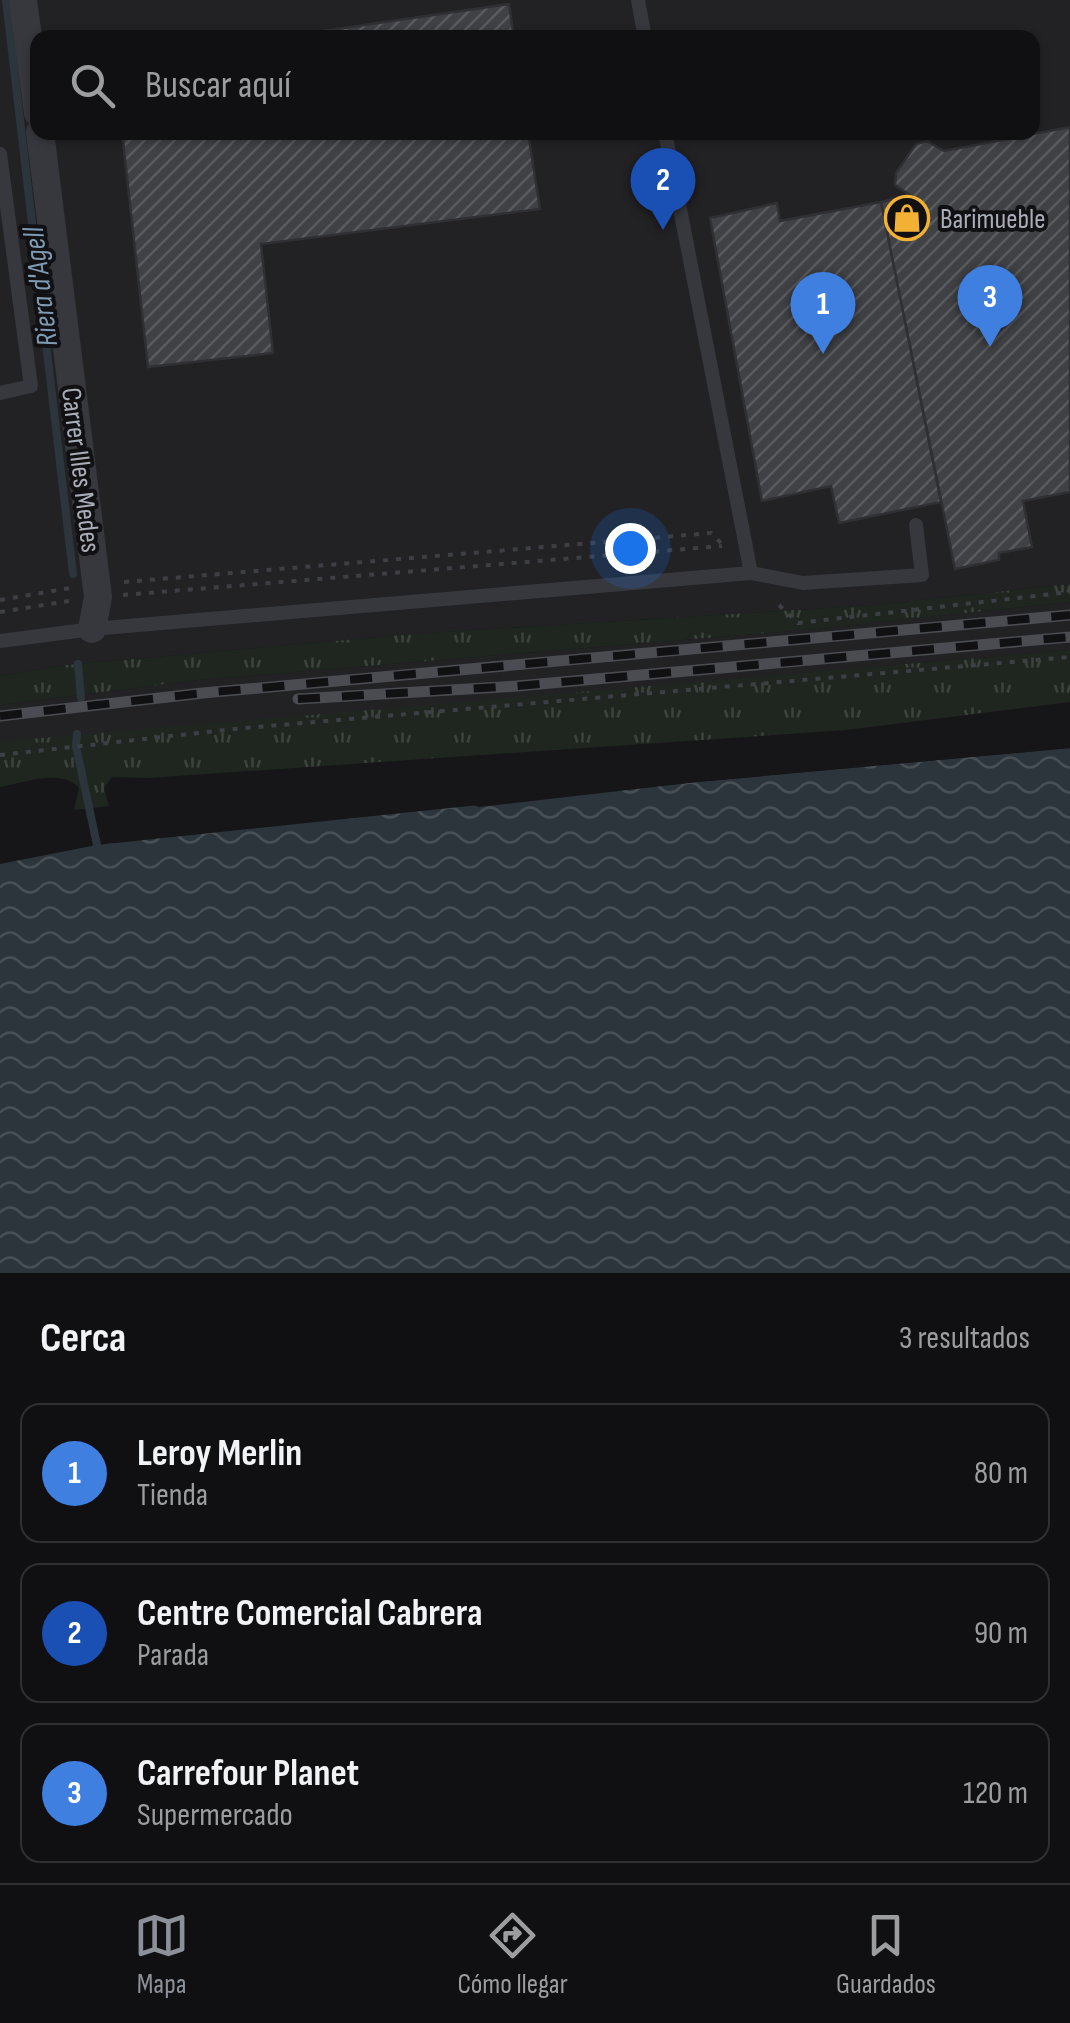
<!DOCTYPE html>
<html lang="es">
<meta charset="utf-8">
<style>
:root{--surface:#101012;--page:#1e1e20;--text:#f1f3f6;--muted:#9c9d9f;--line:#303032;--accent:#8c9099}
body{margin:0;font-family:"Sofia Sans Condensed",sans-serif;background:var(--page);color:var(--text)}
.you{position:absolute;left:630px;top:548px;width:35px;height:35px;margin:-25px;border:8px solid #fff;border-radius:50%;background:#1a73e8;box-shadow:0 0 0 15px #1a73e833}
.badge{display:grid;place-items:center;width:65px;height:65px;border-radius:50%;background:var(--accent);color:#fff;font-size:32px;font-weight:700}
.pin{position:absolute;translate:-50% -82px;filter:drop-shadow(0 2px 5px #0008)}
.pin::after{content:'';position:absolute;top:52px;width:35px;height:30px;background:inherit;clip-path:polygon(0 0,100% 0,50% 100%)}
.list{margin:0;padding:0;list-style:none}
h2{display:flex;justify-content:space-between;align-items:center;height:130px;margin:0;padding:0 40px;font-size:42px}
h2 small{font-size:32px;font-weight:400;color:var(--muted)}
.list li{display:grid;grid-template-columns:65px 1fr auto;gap:30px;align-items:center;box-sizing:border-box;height:140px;margin:0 20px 20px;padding:0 20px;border:2px solid var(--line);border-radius:20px}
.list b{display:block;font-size:38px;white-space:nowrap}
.list p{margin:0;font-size:32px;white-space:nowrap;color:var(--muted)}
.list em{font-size:32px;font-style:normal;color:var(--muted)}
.icon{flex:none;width:55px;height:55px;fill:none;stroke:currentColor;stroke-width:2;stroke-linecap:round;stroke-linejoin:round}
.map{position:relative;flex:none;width:1070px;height:1273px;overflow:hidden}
.search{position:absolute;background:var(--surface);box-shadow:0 2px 8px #0004;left:30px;right:30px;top:30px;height:110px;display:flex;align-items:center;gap:25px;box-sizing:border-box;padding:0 35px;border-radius:20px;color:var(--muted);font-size:38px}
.sheet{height:610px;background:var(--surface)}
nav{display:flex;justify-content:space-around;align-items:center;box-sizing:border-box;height:140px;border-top:2px solid var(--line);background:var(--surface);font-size:28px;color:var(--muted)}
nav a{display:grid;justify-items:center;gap:5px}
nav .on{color:var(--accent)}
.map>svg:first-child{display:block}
</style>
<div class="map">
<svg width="1070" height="1273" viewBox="0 0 1070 1273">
<defs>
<pattern id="grass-tufts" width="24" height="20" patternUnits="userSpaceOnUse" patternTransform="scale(2.5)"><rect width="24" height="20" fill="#1e261f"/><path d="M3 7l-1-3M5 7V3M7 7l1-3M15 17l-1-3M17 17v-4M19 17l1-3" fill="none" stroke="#3c433d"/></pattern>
<pattern id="water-waves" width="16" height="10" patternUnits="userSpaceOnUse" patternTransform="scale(2.5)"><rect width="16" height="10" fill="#2c353c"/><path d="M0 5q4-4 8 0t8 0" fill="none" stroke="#485056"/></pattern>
<pattern id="building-hatch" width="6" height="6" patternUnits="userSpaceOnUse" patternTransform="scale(2.5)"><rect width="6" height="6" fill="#404145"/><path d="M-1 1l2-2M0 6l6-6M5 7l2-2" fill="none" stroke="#595a5e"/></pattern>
</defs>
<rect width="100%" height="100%" fill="#161618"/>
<path fill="#222225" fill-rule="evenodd" d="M0,0H1070V584L875,605L412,634L66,665L0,676ZM38,38H1032V132H38Z
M1070,602V650L0,743V705L198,680L815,629Z"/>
<path fill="url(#grass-tufts)" d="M1070,584V602L815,629L198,680L0,705V676L66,665L412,634L875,605Z
M1070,650V702L846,730L147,778L112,777L104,788L109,806L74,810L79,788C61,768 23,783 0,787V743L6,741Z"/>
<path fill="url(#water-waves)" d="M1070,748V1273H0V864L97,845L697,782Z"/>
<path fill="#161618" d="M1070,743V748L697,782L479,807L467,803L697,777Z"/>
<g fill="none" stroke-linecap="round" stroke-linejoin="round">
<path stroke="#2c353c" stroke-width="8" d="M6,0L73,574
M78,664L81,698
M77,734L76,746L97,845"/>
</g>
<path fill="url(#building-hatch)" stroke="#303034" stroke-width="2.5" d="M509,4L514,38H274L468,10Z
M1070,127V492L1023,501L1032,547L999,553V560L955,569L881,202L910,195L895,185L896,173L916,144L927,141L944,151Z
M122,132H528L540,209L261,244L273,353L148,367Z
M881,202L941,502L839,523L831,486L762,501L710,218L777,203L780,221Z"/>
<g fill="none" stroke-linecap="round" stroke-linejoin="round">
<path stroke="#3d3f44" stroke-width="4" stroke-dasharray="5 8" stroke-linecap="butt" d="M124,582L711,533L726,548
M123,595L722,546
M0,600L70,588
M779,605L798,623L1070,592
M0,612L69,601
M0,755L234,729L1070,657"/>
<path stroke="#37383d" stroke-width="14" d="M638,0L645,38
M665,132L751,573
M0,154L31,386L0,393
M0,641L92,629L751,573L803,583L922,575L916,525"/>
<path stroke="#37383d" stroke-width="28" d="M23,0L38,113
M40,132L98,597L92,629"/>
<defs>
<path id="rail" d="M298,699L517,686L1070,637
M0,716L203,693L1070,615"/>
</defs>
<use href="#rail" stroke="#4a4c52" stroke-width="11"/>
<use href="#rail" stroke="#111113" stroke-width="8" stroke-dasharray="22" stroke-linecap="butt"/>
</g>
<defs>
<symbol id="shop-ring" viewBox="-11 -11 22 22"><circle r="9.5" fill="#111113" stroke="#f2b134" stroke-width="1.5"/><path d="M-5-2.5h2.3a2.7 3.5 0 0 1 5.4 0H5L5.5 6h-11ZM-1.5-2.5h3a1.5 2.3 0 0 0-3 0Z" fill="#f2b134"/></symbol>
</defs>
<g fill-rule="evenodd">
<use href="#shop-ring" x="882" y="193" width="50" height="50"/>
</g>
<g text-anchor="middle" stroke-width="8" stroke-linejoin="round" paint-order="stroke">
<g font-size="28" fill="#a8adb8" stroke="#111113" text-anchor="start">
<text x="940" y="228">Barimueble</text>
</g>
<g font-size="28" fill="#a8adb8" stroke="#111113">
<text transform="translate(82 470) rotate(83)" y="10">Carrer Illes Medes</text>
</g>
<g font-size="30" font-style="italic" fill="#7f9bb3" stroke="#111113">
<text transform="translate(40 287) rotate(-97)" y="10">Riera d'Agell</text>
</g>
</g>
</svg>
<div class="you"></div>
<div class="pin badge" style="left:823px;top:354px;background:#3f7fe0">1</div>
<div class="pin badge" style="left:663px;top:230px;background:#1a4fb4">2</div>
<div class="pin badge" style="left:990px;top:347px;background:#3f7fe0">3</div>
<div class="search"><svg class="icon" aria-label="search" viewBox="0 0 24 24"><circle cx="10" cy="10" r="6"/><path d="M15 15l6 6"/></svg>Buscar aquí</div>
</div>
<section class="sheet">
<h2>Cerca<small>3 resultados</small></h2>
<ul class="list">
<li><span class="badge" style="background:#3f7fe0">1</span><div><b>Leroy Merlin</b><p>Tienda</p></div><em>80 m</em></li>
<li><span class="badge" style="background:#1a4fb4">2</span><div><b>Centre Comercial Cabrera</b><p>Parada</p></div><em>90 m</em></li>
<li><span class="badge" style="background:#3f7fe0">3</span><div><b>Carrefour Planet</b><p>Supermercado</p></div><em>120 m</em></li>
</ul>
</section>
<nav>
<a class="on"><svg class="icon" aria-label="map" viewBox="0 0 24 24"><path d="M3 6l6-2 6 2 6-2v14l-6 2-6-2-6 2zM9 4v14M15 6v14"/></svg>Mapa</a>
<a><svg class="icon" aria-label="directions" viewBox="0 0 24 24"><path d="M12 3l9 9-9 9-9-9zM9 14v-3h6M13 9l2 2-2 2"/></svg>Cómo llegar</a>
<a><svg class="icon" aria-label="saved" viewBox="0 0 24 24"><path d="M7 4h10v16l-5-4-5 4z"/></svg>Guardados</a>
</nav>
